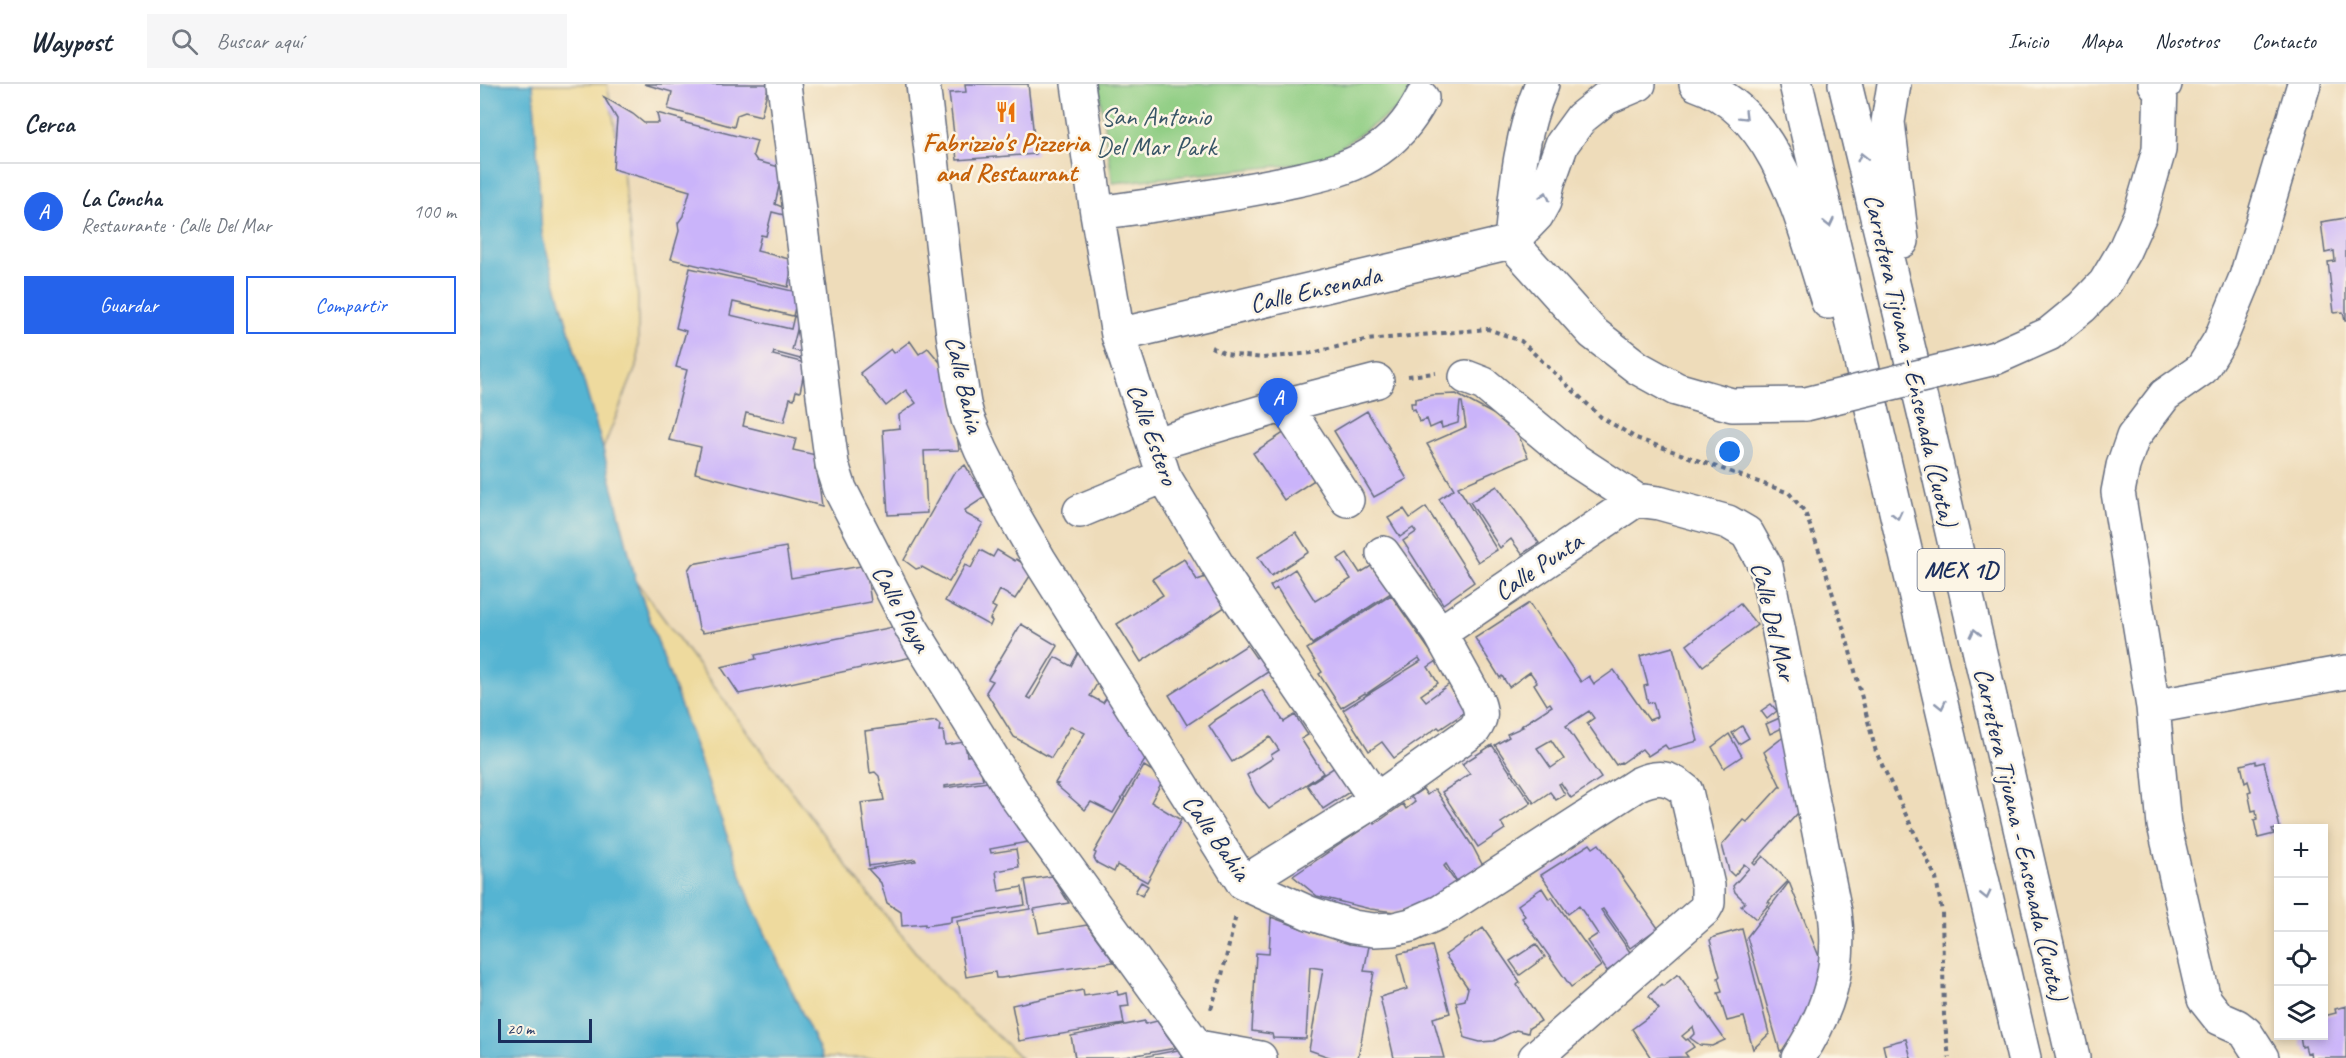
<!DOCTYPE html>
<html lang="es">
<meta charset="utf-8">
<style>
:root{--surface:#fff;--page:#f6f6f7;--text:#1f2937;--muted:#747a83;--line:#e0e1e3;--accent:#2563eb}
body{margin:0;font-family:Caveat,sans-serif;background:var(--page);color:var(--text)}
.controls{position:absolute;right:18px;bottom:18px;display:grid;overflow:hidden;border-radius:0px;box-shadow:0 3px 9px #0003}
.controls button{width:54px;height:54px;display:grid;place-items:center;padding:0;border:0;border-bottom:2px solid var(--line);background:var(--surface);color:var(--text);font:30px sans-serif}
.scale{position:absolute;left:18px;bottom:15px;width:94px;box-sizing:border-box;padding-left:6px;border:3px solid #1b2f5e;border-top:0;font-size:16px;line-height:21px;white-space:nowrap;color:#1b2f5e;-webkit-text-stroke:4px #fcf5e5;paint-order:stroke}
.you{position:absolute;left:1250px;top:368px;width:21px;height:21px;margin:-15px;border:4px solid #fff;border-radius:50%;background:#1a73e8;box-shadow:0 0 0 9px #1a73e833}
.badge{display:grid;place-items:center;width:39px;height:39px;border-radius:50%;background:var(--accent);color:#fff;font-size:20px;font-weight:700}
.pin{position:absolute;translate:-50% -50px;filter:drop-shadow(0 2px 3px #0008)}
.pin::after{content:'';position:absolute;top:32px;width:21px;height:18px;background:inherit;clip-path:polygon(0 0,100% 0,50% 100%)}
.list{margin:0;padding:0;list-style:none}
h2{display:flex;justify-content:space-between;align-items:center;height:78px;margin:0;padding:0 24px;font-size:26px}
h2 small{font-size:20px;font-weight:400;color:var(--muted)}
.list li{display:grid;grid-template-columns:39px 1fr auto;gap:18px;align-items:center;box-sizing:border-box;height:96px;padding:0 24px;border-top:2px solid var(--line)}
.list b{display:block;font-size:22px;white-space:nowrap}
.list p{margin:0;font-size:20px;white-space:nowrap;color:var(--muted)}
.list em{font-size:20px;font-style:normal;color:var(--muted)}
.actions{display:flex;gap:12px;padding:18px 24px}
.actions a{flex:1;padding:14px 0;border:2px solid var(--accent);border-radius:0px;text-align:center;font-size:21px;color:var(--accent)}
.actions .main{background:var(--accent);color:#fff}
.icon{flex:none;width:33px;height:33px;fill:none;stroke:currentColor;stroke-width:2;stroke-linecap:round;stroke-linejoin:round}
.map{position:relative;flex:none;width:1866px;height:974px;overflow:hidden}
header{display:flex;align-items:center;gap:36px;box-sizing:border-box;height:84px;padding:0 30px;background:var(--surface);border-bottom:2px solid var(--line)}
header strong{font-size:28px}
nav{display:flex;gap:33px;margin-inline-start:auto;font-size:21px}
.search{width:420px;height:54px;background:var(--page);display:flex;align-items:center;gap:15px;box-sizing:border-box;padding:0 21px;border-radius:0px;color:var(--muted);font-size:22px}
main{display:flex}
aside{flex:1;background:var(--surface)}
.map>svg:first-child{display:block}
</style>
<header>
<strong>Waypost</strong>
<div class="search"><svg class="icon" aria-label="search" viewBox="0 0 24 24"><circle cx="10" cy="10" r="6"/><path d="M15 15l6 6"/></svg>Buscar aquí</div>
<nav><a>Inicio</a><a>Mapa</a><a>Nosotros</a><a>Contacto</a></nav>
</header>
<main>
<aside>
<h2>Cerca<small></small></h2>
<ul class="list">
<li><span class="badge">A</span><div><b>La Concha</b><p>Restaurante · Calle Del Mar</p></div><em>100 m</em></li>
</ul>
<div class="actions"><a class="main">Guardar</a><a>Compartir</a></div>
</aside>
<div class="map">
<svg width="1866" height="974" viewBox="0 0 1866 974">
<rect width="100%" height="100%" fill="#fcf5e5"/>
<filter id="ink" filterUnits="userSpaceOnUse"><feTurbulence type="fractalNoise" baseFrequency=".0167" numOctaves="2"/><feDisplacementMap in="SourceGraphic" scale="12" xChannelSelector="R" yChannelSelector="G"/><feConvolveMatrix kernelMatrix="1 2 1 2 8 2 1 2 1" color-interpolation-filters="sRGB"/></filter>
<filter id="wash" filterUnits="userSpaceOnUse"><feTurbulence type="fractalNoise" baseFrequency=".008" numOctaves="4" result="noise"/><feDisplacementMap in="SourceGraphic" scale="24" xChannelSelector="R" yChannelSelector="G"/><feGaussianBlur stdDeviation="1.35" result="paint"/><feColorMatrix in="noise" values="0 0 0 0 0 0 0 0 0 0 0 0 0 0 0 0 0 1.4 0 .05"/><feComposite in="paint" operator="in"/></filter>
<g filter="url(#wash)">
<rect width="100%" height="100%" fill="#eedcba"/>
<path fill="#8fcd83" stroke="#557e70" stroke-width="1.5" d="M618,0H942L935,13L838,78L633,99Z"/>
<path fill="#eeda9e" stroke="#84847e" stroke-width="1.5" d="M53,0H127L128,5L143,89L158,213V278L123,365L62,152Z
M156,497L377,796L458,896L541,974H343L271,819Z"/>
<path fill="#54b4d2" stroke="#387298" stroke-width="1.5" d="M0,0H53L62,152L123,365L156,497L271,819L343,974H0Z"/>
<g id="blocks">
<path fill="#cab4fa" fill-rule="evenodd" d="M164,0H289L281,32L265,28L257,31L254,43L188,25L192,8Z
M485,0H548L556,70L477,76L469,9L486,8Z
M124,13L153,30L164,39H179L177,29L203,36L202,38L277,57L273,71L277,77L303,84L295,120L307,125L308,132L292,128L286,152L281,151L277,167L313,176L308,203L191,175L199,147L198,139L203,132L210,107L133,85L137,35Z
M1866,134V237H1865L1863,228L1854,229L1848,178L1855,177L1854,167L1845,169L1841,138Z
M210,184L317,208V215L313,232L253,218L250,231L311,245L314,232L320,234L312,266L324,269V276L294,268L293,271L325,279V283L320,308L316,307L314,315L310,314L304,338L266,329L263,342L316,355L313,366L336,371L335,385H337L342,422L215,389L221,363L189,356L207,286L196,283L206,247L196,244Z
M430,257L439,270L448,264L469,289L479,366L444,367L447,429L408,431L403,346L420,344L419,331L436,319L426,306L406,322L380,289L411,265L414,269Z
M976,310L1013,330L1037,348L1048,373L978,403L1017,466L998,478L959,415L974,405L947,360L986,343L982,318H980L978,339L962,344L961,339L950,344L947,335L939,338L935,325L932,326L931,319H935V315L953,311Z
M887,327L927,395L894,413L854,347Z
M805,348L836,395L804,416L773,369Z
M485,381L505,413L485,426L486,430L503,439L469,498L442,483L436,485L424,476L473,390Z
M1017,402L1059,459L1042,470L1031,455L1020,464L990,418Z
M946,423L994,498L963,520L923,457L936,448L933,444L920,453L908,434L924,425L930,434Z
M816,448L829,468L791,492L778,473Z
M306,463L311,494L381,482L387,491L391,518L223,549L219,545L208,486L212,480Z
M500,466L513,473L517,466L535,477L536,475L554,486L535,515L520,506L512,522L516,524L510,535L512,537L510,542L465,517L485,481L491,484Z
M867,469L880,489L893,481L911,509L832,560L797,504L793,507L790,502L815,485L835,517L871,495L858,475Z
M704,475L717,496L729,492L748,521L661,578L637,540L683,511L672,495Z
M911,511L957,577L948,583L958,599L941,611L946,617L971,599L990,625L960,645L958,643L914,674L902,658L889,667L863,626L941,577L939,574L886,610L885,609L861,624L839,590L842,588L827,565Z
M1049,519L1101,598L1109,592L1114,600L1134,586L1169,636L1177,633L1173,618L1168,619L1164,602L1168,601L1160,572L1193,563L1218,657L1188,665L1185,661L1168,672L1162,665L1142,679L1141,678L1136,681L1107,639L1114,634L1109,627L1086,642L1121,694L1091,714L1081,699L1079,700L1085,711L1076,716L1070,708L1054,719L1015,661L1029,653L1027,650L1043,643L1041,642L1072,622L1070,619L1067,621L1054,600L1057,598L1050,588L1029,603L1022,592L1020,594L995,554ZM1071,656L1084,675L1071,684L1057,664Z
M1260,520L1277,541L1223,582L1207,561Z
M541,540L578,562L547,613L551,615L575,573L591,582L602,562L619,588L615,596L618,598L610,612L623,619L631,607L671,666L633,729L611,718L605,726L576,701L578,700L575,699L605,649L591,642L571,674L534,653L506,608L513,597L508,595Z
M418,542L437,572L259,610L241,583L276,575L275,571Z
M767,561L776,574L781,570L791,586L707,641L689,611Z
M782,606L804,638L815,631L828,651L821,655L843,689L789,725L776,709L767,691L793,674L791,671L799,666L790,653L752,678L729,642L735,637V636Z
M1291,620L1297,627L1287,635L1281,627Z
M1304,632L1308,641L1290,650L1286,640Z
M456,637L460,641L459,647H463L465,661L485,658L487,672L498,670L503,696L465,702V704L515,697L553,757L510,765L511,769L536,765L539,783L516,787L519,807L542,803L545,821L471,833V838L445,842V840L422,842L421,828L407,819L401,799L388,785L436,777L435,775L389,782L381,719L404,716L399,692L395,688L390,689L385,647Z
M1262,642L1269,654L1259,660L1252,649Z
M1310,648L1326,720L1273,779L1275,781L1283,772L1308,797L1288,818L1290,819L1276,835L1261,822L1265,818L1255,808L1253,802L1269,784L1264,780L1254,792L1249,787L1242,761L1264,736L1267,738L1299,703H1301L1284,668Z
M1249,650L1262,672L1244,684L1232,663Z
M1012,661L1051,719L1021,739L1025,745L998,763L962,708L990,690L982,680Z
M1776,677V680L1784,678L1800,744L1792,746L1794,750L1778,754L1774,736L1777,735L1776,726L1772,727L1768,708L1771,707L1768,697L1765,699L1761,681Z
M664,682L684,694L671,718L701,736L667,798L637,781L634,788L617,779L614,774L616,769L614,768Z
M855,683L871,707L843,725L827,701Z
M943,705L947,711L955,705L993,763L1003,782L978,799L966,780L964,782L977,800L946,820L915,828L890,825L837,812L813,792L893,738L895,740L923,720L926,725L935,718L931,713Z
M1110,760L1113,764L1119,760L1178,844L1150,864L1123,825L1121,826L1152,871L1127,887L1107,857L1118,850L1108,835L1099,822L1088,830L1061,791Z
M572,792L589,819L554,825L559,849L607,841L634,878L521,894H516L515,888L486,893L477,837L550,825L545,796Z
M661,798L668,802L662,812L655,808Z
M1309,798L1340,875L1338,877L1347,888L1323,951L1309,956L1312,963L1300,967L1267,853Z
M1062,804L1069,815L1072,813L1121,882L1091,903L1042,834L1045,832L1038,821Z
M791,833L837,850L889,862L884,887L894,888L878,974H852L829,966L843,885L830,883L826,955L793,954L792,950L772,947L776,869L789,870Z
M1003,844L1040,898L1037,901L1061,937L1049,944L1048,949L1036,946L1014,957L1000,958L985,954L976,918L985,916L988,904L965,871Z
M1262,845L1289,950L1273,965L1264,933L1247,937L1238,909L1242,908L1238,894L1240,892L1230,856L1234,853Z
M1056,860L1065,873L1040,891L1030,877Z
M952,862L970,929L953,934L964,974H914L900,913L927,905L918,870Z
M1198,890L1245,956L1232,962L1220,961L1210,954L1215,949L1213,943L1202,952L1206,956L1208,955L1214,963L1205,969L1208,973L1171,974L1152,945L1179,925L1169,912L1181,900L1183,902Z
M603,906L604,912L637,907L638,911L647,909L649,922L641,923L644,940L539,957L532,921Z
M1866,922V974H1831L1830,968L1827,969L1825,962L1822,963L1820,952H1844V932L1856,929L1855,925Z
M665,937V940L677,937L696,964L639,974H595L591,952Z
M1426,955L1431,974H1406L1403,961Z
M698,966L703,974H662V973Z"/>
</g>
</g>
<g filter="url(#ink)">
<use href="#blocks" fill-opacity="0" stroke="#656c7e" stroke-width="1.5"/>
<g fill="none" stroke-linecap="round" stroke-linejoin="round">
<defs>
<path id="minor" d="M304,0L348,351L352,380L360,405L432,545L537,714L725,974
M443,0L473,250L484,320L488,335L501,366L533,430L559,475L763,799L829,829L873,843L894,846L914,845L931,841L960,828L1158,700C1178,691 1190,693 1206,707L1228,802V819L1224,826L1055,974
M598,0L617,129L638,251L684,392L747,497L896,716
M617,129C678,121 739,112 799,100C829,93 863,88 890,71C914,56 929,39 942,14
M638,251L1031,158L1113,249L1158,284L1196,305L1252,321L1326,320
M1515,274L1569,250L1602,223L1625,199L1644,167L1660,131L1679,66L1681,1L1685,0
M986,293L1004,300L1095,376L1156,416L1179,419L1248,438L1267,449L1286,483L1355,828C1362,884 1349,927 1318,974
M805,321L867,416
M675,360L805,321L897,297
M600,427L684,392
M960,549L1156,416
M1673,623L1866,588
M763,799L896,716L994,646C1002,635 1002,628 997,616L960,549L903,469
M718,963L780,974
M1782,974L1766,949L1757,942L1739,934L1724,915L1684,741L1673,623L1638,408L1643,382L1653,353L1685,311L1722,285L1740,256L1766,193L1824,0"/>
<path id="highway" d="M1216,0C1300,28 1323,143 1348,218
M1316,0L1544,974
M1365,0L1456,378L1593,974
M1414,0L1408,38L1422,157
M1675,0H1680
M1031,158L1057,131L1064,118L1068,99L1082,60L1101,34L1126,14L1159,0
M1031,158C1036,104 1040,51 1062,0"/>
</defs>
<use href="#minor" stroke="#656c7e" stroke-width="36"/>
<use href="#highway" stroke="#656c7e" stroke-width="36"/>
<path stroke="#656c7e" stroke-width="4" stroke-dasharray="4.5 4.5" stroke-linecap="butt" d="M731,263L746,270L783,274L832,269L886,256L1008,245L1041,257L1121,333L1156,354L1309,409L1325,428L1341,472L1367,556L1396,668L1456,794L1462,828L1464,932L1469,974
M928,292L956,289
M731,925L742,891L756,831"/>
<use href="#minor" stroke="#fff" stroke-width="33"/>
<use href="#highway" stroke="#fff" stroke-width="33"/>
<defs>
<path id="minor-bridge" d="M1326,320L1515,274"/>
</defs>
<use href="#minor-bridge" stroke="#656c7e" stroke-width="36" stroke-linecap="butt"/>
<use href="#minor-bridge" stroke="#fff" stroke-width="33"/>
</g>
<defs><path id="oneway-chevron" d="M-2-3.5L2.5 0L-2 3.5" fill="none" stroke-width="1.6" stroke-linecap="round" stroke-linejoin="round" transform="scale(1.5)"/></defs>
<g stroke="#8d97ae">
<use href="#oneway-chevron" transform="translate(1264 32) rotate(45)"/>
<use href="#oneway-chevron" transform="translate(1382 73) rotate(-104)"/>
<use href="#oneway-chevron" transform="translate(1065 112) rotate(-75)"/>
<use href="#oneway-chevron" transform="translate(1349 139) rotate(77)"/>
<use href="#oneway-chevron" transform="translate(1417 431) rotate(77)"/>
<use href="#oneway-chevron" transform="translate(1495 549) rotate(-103)"/>
<use href="#oneway-chevron" transform="translate(1461 621) rotate(77)"/>
<use href="#oneway-chevron" transform="translate(1506 811) rotate(77)"/>
</g>
</g>
<defs>
<symbol id="restaurant-bare" viewBox="-9 -9 18 18"><path d="M-5-6h1v4h1v-4h1v4h1v-4h1v5L-1.5 .5V6h-2V.5L-5-1ZM5-6V6H3V1.5H1.5Q1.5-4 5-6Z" fill="#e8710a" stroke="#fcf5e5" stroke-width="2.5" paint-order="stroke"/></symbol>
</defs>
<g fill-rule="evenodd">
<use href="#restaurant-bare" x="511" y="13" width="30" height="30"/>
</g>
<g text-anchor="middle" stroke-width="5" stroke-linejoin="round" paint-order="stroke">
<rect fill="#fcf5e5" stroke="#5e6a86" stroke-width="1.5" x="1437.5" y="465" width="87" height="42" rx="4.5"/>
<g font-size="24" font-weight="bold" fill="#1b2f5e">
<text x="1481" y="494">MEX 1D</text>
</g>
<g font-size="26" fill="#385667" stroke="#fcf5e5">
<text x="676" y="41">San Antonio<tspan x="676" dy="30">Del Mar Park</tspan></text>
</g>
<g font-size="26" font-weight="bold" fill="#c56008" stroke="#fcf5e5">
<text x="526" y="67">Fabrizzio's Pizzeria<tspan x="526" dy="30">and Restaurant</tspan></text>
</g>
<g font-size="26" fill="#1b2f5e" stroke="#fcf5e5">
<text transform="translate(835 205) rotate(-13)" y="9">Calle Ensenada</text>
<text transform="translate(1431 276) rotate(77)" y="9">Carretera Tijuana - Ensenada (Cuota)</text>
<text transform="translate(485 300) rotate(77)" y="9">Calle Bahia</text>
<text transform="translate(673 350) rotate(70)" y="9">Calle Estero</text>
<text transform="translate(1058 482) rotate(-34)" y="9">Calle Punta</text>
<text transform="translate(422 524) rotate(61)" y="9">Calle Playa</text>
<text transform="translate(1294 537) rotate(76)" y="9">Calle Del Mar</text>
<text transform="translate(1541 750) rotate(77)" y="9">Carretera Tijuana - Ensenada (Cuota)</text>
<text transform="translate(737 753) rotate(55)" y="9">Calle Bahia</text>
</g>
</g>
</svg>
<div class="controls">
<button>+</button>
<button>−</button>
<button><svg class="icon" aria-label="locate" viewBox="0 0 24 24"><circle cx="12" cy="12" r="6"/><path d="M12 2v4M12 18v4M2 12h4M18 12h4"/></svg></button>
<button><svg class="icon" aria-label="layers" viewBox="0 0 24 24"><path d="M12 4l9 5-9 5-9-5zM3 14l9 5 9-5"/></svg></button>
</div>
<div class="scale">20 m</div>
<div class="you"></div>
<div class="pin badge" style="left:798px;top:344px">A</div>
</div>
</main>
